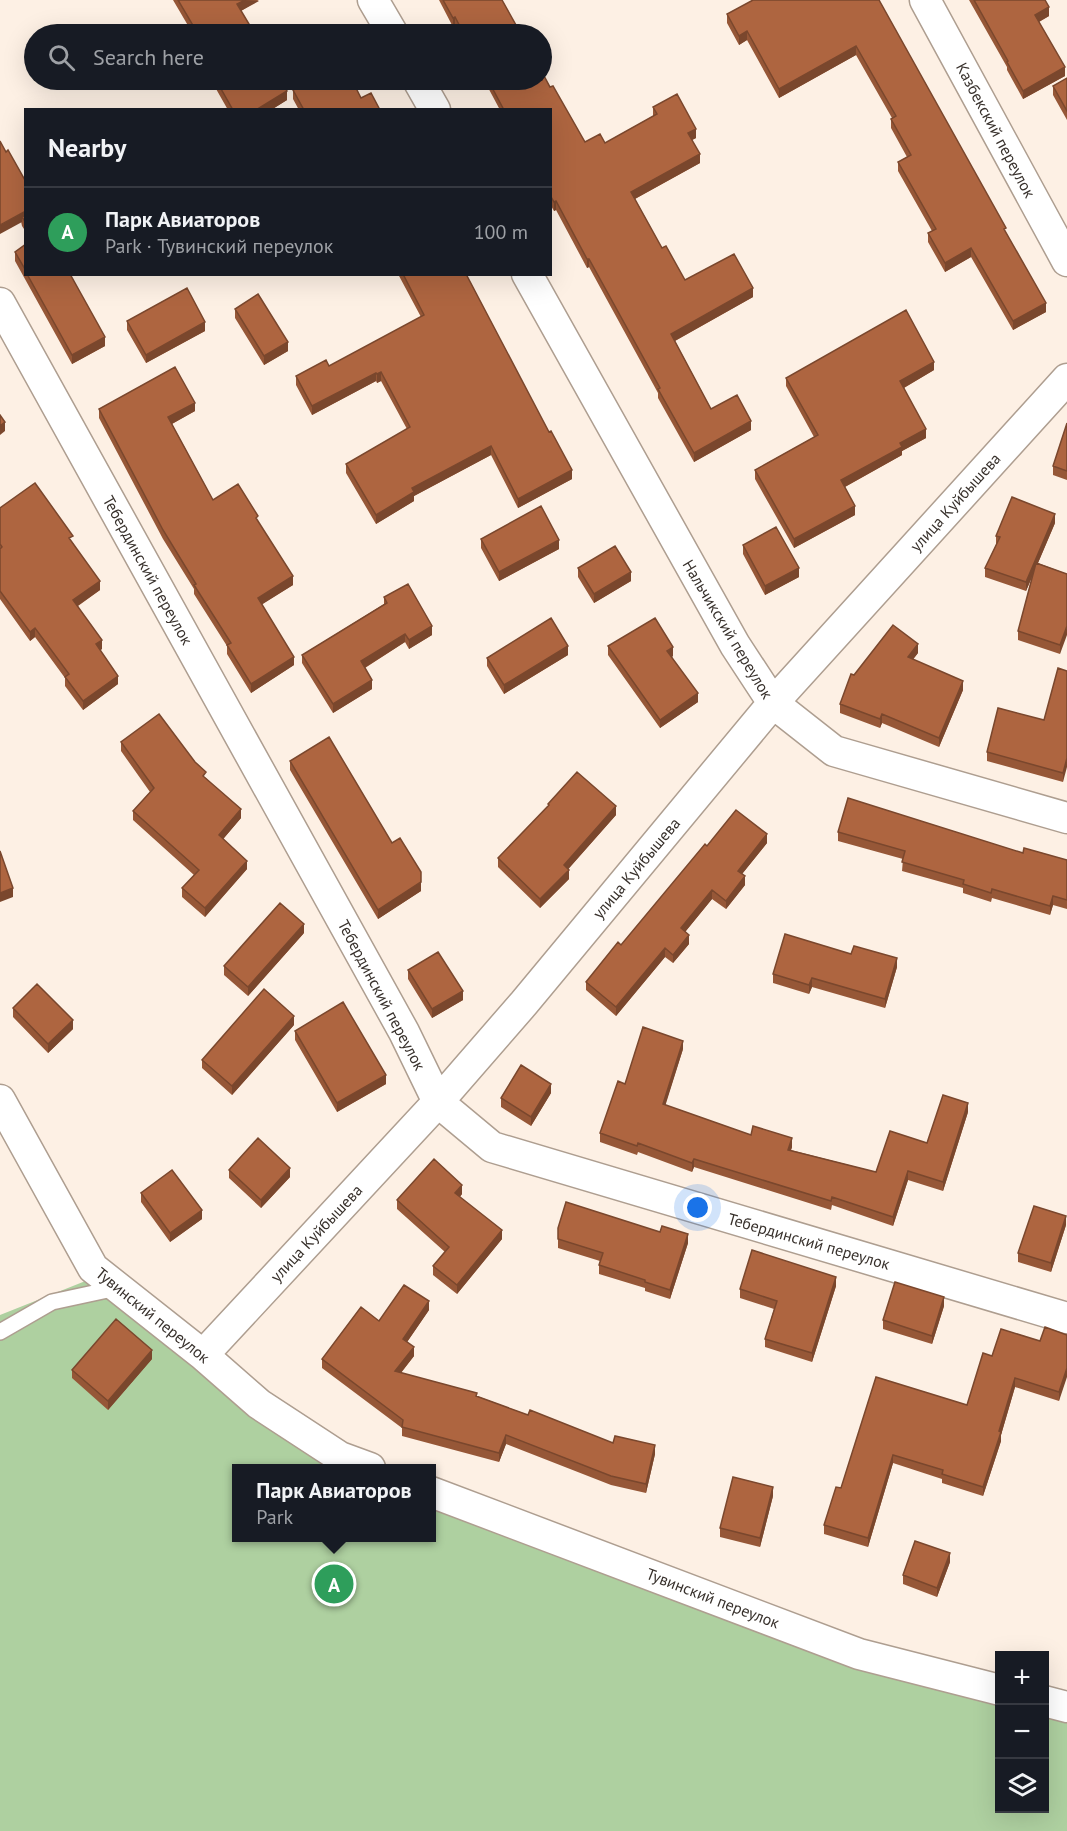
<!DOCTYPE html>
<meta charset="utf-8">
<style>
:root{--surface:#171b24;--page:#20242c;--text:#f1f3f6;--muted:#9ea1a6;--line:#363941;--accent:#2563eb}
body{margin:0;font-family:"PT Sans",sans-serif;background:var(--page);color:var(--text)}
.controls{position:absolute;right:18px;bottom:18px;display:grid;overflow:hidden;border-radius:0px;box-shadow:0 6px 24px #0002}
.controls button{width:54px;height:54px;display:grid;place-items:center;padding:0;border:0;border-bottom:2px solid var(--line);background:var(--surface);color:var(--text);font:30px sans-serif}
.you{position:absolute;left:698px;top:1208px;width:21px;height:21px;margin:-15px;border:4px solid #fff;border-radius:50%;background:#1a73e8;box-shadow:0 0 0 9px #1a73e833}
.badge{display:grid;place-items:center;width:39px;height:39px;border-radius:50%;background:var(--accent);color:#fff;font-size:20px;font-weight:700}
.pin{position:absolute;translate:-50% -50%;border:3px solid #fff;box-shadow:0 2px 6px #0006}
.popup{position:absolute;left:232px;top:1464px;width:204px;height:78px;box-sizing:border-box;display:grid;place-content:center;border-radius:0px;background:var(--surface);filter:drop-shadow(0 2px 4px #0005);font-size:20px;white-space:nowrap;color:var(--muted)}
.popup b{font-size:22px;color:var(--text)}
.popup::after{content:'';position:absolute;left:50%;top:100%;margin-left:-12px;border:12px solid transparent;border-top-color:var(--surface)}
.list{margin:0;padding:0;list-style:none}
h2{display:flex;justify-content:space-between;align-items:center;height:78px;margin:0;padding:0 24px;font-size:26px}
h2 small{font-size:20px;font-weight:400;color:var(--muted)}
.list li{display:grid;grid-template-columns:39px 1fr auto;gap:18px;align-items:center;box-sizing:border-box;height:90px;padding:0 24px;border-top:2px solid var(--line)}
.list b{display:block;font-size:22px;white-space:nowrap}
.list p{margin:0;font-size:20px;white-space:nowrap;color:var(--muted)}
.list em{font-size:20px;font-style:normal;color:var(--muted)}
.icon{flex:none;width:33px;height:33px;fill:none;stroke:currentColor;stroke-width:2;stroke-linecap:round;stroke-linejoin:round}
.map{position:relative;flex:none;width:1067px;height:1831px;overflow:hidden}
.search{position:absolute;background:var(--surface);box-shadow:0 6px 24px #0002;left:24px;top:24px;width:528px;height:66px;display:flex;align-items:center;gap:15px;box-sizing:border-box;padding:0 21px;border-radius:33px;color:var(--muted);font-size:22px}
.panel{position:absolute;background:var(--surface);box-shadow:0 6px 24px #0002;left:24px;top:108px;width:528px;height:168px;border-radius:0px}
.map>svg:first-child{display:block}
</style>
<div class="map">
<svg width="1067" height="1831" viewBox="0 0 1067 1831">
<rect width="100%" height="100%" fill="#fdf0e4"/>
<path fill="#aed0a0" d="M93,1278L337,1468H236V1538H431L432,1502L999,1698L1000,1808H1044L1045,1710L1067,1716V1831H0V1315Z"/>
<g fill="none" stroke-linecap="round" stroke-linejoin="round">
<defs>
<path id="service" d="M0,1332L52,1302L117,1288"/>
<path id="minor" d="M373,0L393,34
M925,0L1067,261
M418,80L435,110
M527,274L735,645L773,703L834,751L1067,818
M0,303L404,1032L438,1102L492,1147L1067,1318
M0,1100L93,1268L203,1355L259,1404L340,1457L370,1468
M203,1355L438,1102L524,1003L773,703L1067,379
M431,1492L859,1654L1000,1690
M1044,1701L1067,1707"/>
</defs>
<use href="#service" stroke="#ae9e90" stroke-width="18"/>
<use href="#minor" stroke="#ae9e90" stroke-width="33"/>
<use href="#service" stroke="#fff" stroke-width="15"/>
<use href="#minor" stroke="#fff" stroke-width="30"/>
</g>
<path fill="#965737" d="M173,0H259L241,11L255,34H193Z
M439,0H502L521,34H459L455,26L453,27Z
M879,0L1006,233L1046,312L1013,330L971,257L945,272L928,242V233L932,231L898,171V162L907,157L891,128V119L892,118L856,55L779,98L747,40L739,45L727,23V14Z
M969,0H1045L1049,16L1039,22L1065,76L1023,99L1007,70V67Z
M1067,78V120L1053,95V86Z
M211,80H281L287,100L271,110H228Z
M484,80H542L550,87L585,142L605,143L653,116V107L696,138L692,140L700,163L635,199L662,248L685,280L753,297L675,341L711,409L751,430L694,462L658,398V393L589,267L587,268L556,210L554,211L550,204V110H500Z
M293,90L361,98L380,110H299L293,99Z
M6,152L26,182V232L22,226Z
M26,244V274H70L105,346L72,364L15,261V252Z
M398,274H466L572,479L518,508L491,455L414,496V501L376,524L346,473V464L407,429L381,381L377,383L376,381L312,415L296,385V376L329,366L421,317Z
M235,309L288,351L264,365L235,318Z
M127,321L205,331L146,363L127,330Z
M934,370L904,388L926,438L902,451V455L845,487L855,515L794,548L755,479V470L814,437L786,386V378Z
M99,409L195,411L172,424L213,500L258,521L293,585L262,604L294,665L251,693L227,654V646L194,594V589L163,539L99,418Z
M1067,423V480L1053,475V466Z
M0,508L73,543L100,590L78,606L102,649L100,650L118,684L83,710L65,686V678L35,637L30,641L0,599Z
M1055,523L1038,563L1067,574L1060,654L1018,640V631L1032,577L1026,591L985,577V568L996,545V536Z
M481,539L559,549L499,581L481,548Z
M743,545L799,577L765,595L743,554Z
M578,568L631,581L594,603L578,577Z
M384,597L432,635L409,649L405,642L365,668L372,689L333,713L302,663V655L384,604Z
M608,646L673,656L672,657L698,702L660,728L608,655Z
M918,653L913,659L963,690L939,747L882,723L880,728L840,713V704L854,675Z
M568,655L504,694L487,666V658Z
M1067,671L1063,782L987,761V752L1044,720Z
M121,742L206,778L241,818L223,839L247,869L205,917L182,897V888L194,875L133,820V811L150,792L121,751Z
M290,761L392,843L421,891L378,919L290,770Z
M548,804L616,815L568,869L569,879L540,908L498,867V858L548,807Z
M838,832L1023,853L1067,860V909L1053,905L1050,915L992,898L991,902L963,893V888L902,871L903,859L838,841Z
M767,843L742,874L745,885L726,909L712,899L685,932L689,944L673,963L665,957L616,1016L586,990V982L621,945L707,846Z
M304,933L248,996L224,975V966Z
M897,967L885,1008L812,987L809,994L773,983V974Z
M408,970L463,1000L432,1018L408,979Z
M13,1008L73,1029L48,1053L13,1017Z
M294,1025L232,1095L202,1068V1060Z
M295,1031L386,1084L337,1112L295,1040Z
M683,1049L665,1105L751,1135L792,1147L791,1150L876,1172L927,1143L968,1112L943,1191L908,1180L893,1226L832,1205L831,1210L694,1167L692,1172L638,1152L637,1155L600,1142V1133L625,1084Z
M551,1093L531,1126L501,1107V1098Z
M229,1170L290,1177L261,1208L229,1178Z
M141,1193L202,1219L170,1242L141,1202Z
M462,1194L460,1197L502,1239L457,1294L433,1275V1266L445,1252L397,1209V1200Z
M1066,1225L1051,1272L1018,1262V1253Z
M558,1228L688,1243L670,1299L645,1291V1288L599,1274V1265L600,1261L558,1248Z
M836,1286L812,1362L765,1347V1339L774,1309L740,1298V1289Z
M944,1306L932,1344L883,1329V1320Z
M429,1310L407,1342L414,1356L401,1373L477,1396L528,1415L613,1443L655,1454L646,1493L611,1485L506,1444L499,1462L402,1436V1428L322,1368V1359L379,1321Z
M1067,1335L1059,1401L1015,1387L1001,1435V1441L983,1496L942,1483V1479L893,1463L868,1547L824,1534V1525L841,1488L967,1405L992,1356L1040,1341Z
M152,1359L108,1410L72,1378V1370Z
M773,1496L760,1547L720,1537V1528Z
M950,1562L937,1597L903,1584V1575Z"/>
<path fill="#7a472d" d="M245,0L259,1L237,13V4Z
M1049,7V16L1035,24V15Z
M455,17V26L453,27V18Z
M747,31V40L739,45V36Z
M856,46V55L779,98V89Z
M1065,67V76L1023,99V91Z
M287,91V100L271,110H256Z
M696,129V138L688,142V133Z
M700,154V163L631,201V192Z
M556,201V210L554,211V202Z
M26,211V220L22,217V222L0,234V225Z
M971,248V257L945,272V263Z
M587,259H589V267L587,268Z
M753,288V297L671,343V334Z
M1046,303V312L1013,330V321Z
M205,322V331L146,363V355Z
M105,337V346L72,364V355Z
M288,342V351L264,365V356Z
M934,362V370L900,390V381Z
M381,372V381L377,383V374Z
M376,373V381L312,415V406Z
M195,403V411L168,426V417Z
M751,421V430L694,462V453Z
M5,422V431L0,435V426Z
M926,429V438L902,451V455L841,489V480L900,443Z
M491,446V455L414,496V501L376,524V515L412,488Z
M572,470V479L518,508V499Z
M855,506V515L794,548V539Z
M1055,514V523L1026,591V582Z
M559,540V549L499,581V572Z
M799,568V577L765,595V586Z
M631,572V581L594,603V594Z
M293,576V585L258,607V598Z
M100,581V590L73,609V600Z
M432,626V635L409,649V640Z
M1067,626V635L1060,654V645Z
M35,628V637L30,641V632Z
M405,634V642L361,670V661Z
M102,640V649L96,653V644Z
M918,644V653L908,666V657Z
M568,646V655L504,694V685Z
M673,647V656L667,659V651Z
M294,657V665L251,693V684Z
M118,676V684L83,710V701Z
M372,680V689L333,713V704Z
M963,681V690L939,747V738Z
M698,693V702L660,728V720Z
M882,714V723L880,728V719Z
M1067,758V767L1063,782V773Z
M616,806V815L564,874V865Z
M241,809V818L219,844V835Z
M767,834V843L738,879V871Z
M247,861V869L205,917V908Z
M569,870V879L540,908V899Z
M745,876V885L726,909V901Z
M421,882V891L378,919V910Z
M13,888V897L0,902V893Z
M712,890V899L681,937V928Z
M1053,896V905L1050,915V906Z
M304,924V933L248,996V987Z
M689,935V944L673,963V955Z
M665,948V957L616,1016V1007Z
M897,958V967L885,1008V999Z
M812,978V987L809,994V985Z
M463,991V1000L432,1018V1009Z
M294,1016V1025L232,1095V1086Z
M73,1020V1029L48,1053V1044Z
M683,1041V1049L663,1113V1104Z
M386,1075V1084L337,1112V1103Z
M551,1084V1093L531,1126V1117Z
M968,1103V1112L943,1191V1182Z
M792,1138V1147L788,1159V1150Z
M694,1159V1167L692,1172V1163Z
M290,1168V1177L261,1208V1200Z
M908,1171V1180L893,1226V1217Z
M462,1185V1194L455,1202V1193Z
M202,1210V1219L170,1242V1233Z
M1066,1216V1225L1051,1272V1263Z
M502,1230V1239L457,1294V1285Z
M688,1234V1243L670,1299V1290Z
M836,1277V1286L812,1362V1353Z
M944,1297V1306L932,1344V1336Z
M429,1301V1310L403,1348V1339Z
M414,1347V1356L395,1380V1371Z
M152,1350V1359L108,1410V1401Z
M1067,1368V1377L1059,1401V1392Z
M1015,1378V1387L1001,1435V1441L983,1496V1487L999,1431Z
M506,1435V1444L499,1462V1453Z
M655,1445V1454L646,1493V1484Z
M893,1455V1463L868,1547V1538Z
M773,1487V1496L760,1547V1538Z
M950,1553V1562L937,1597V1588Z"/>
<path fill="#ae6540" stroke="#7a472d" stroke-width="1.5" d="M178,0H245L237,4L255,34H198Z
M443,0H502L521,34H464L455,17L453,18Z
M753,0H879L1006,228L1004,229L1046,303L1013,321L971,248L945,263L928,233L936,229L898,162L911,155L891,119L896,116L856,46L779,89L747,31L739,36L727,14Z
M974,0H1045L1049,7L1035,15L1065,67L1023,91L1007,62L1008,61Z
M542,72L550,87L553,86L585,142L600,134L605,143L657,114L653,107L677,94L696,129L688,133L700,154L631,192L662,248L666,246L685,280L734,254L753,288L671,334L711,409L737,395L751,421L694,453L658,389L660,388L589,259H587L556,201L554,202L550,195V110H504L488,80H542Z
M1067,78V111L1053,86Z
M216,80H281L287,91L256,110H233Z
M314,80H352L361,98L371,93L380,110H304L293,90Z
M0,141L6,152L8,150L26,182V211L0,225Z
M26,215V223L22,217Z
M26,244V271L15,252Z
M27,274H70L105,337L72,355Z
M403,274H466L549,432L551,431L572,470L518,499L491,446L412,488L414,492L376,515L346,464L410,427L381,372L377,374L376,373L312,406L296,376L326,360L329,366L424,315Z
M187,288L205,322L146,355L127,321Z
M258,294L288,342L264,356L235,309Z
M906,310L934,362L900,381L926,429L900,443L902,447L841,480L855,506L794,539L755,470L818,435L786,378Z
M175,367L195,403L168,417L213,500L238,484L258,516L256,518L293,576L258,598L294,657L251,684L227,645L231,643L194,585L196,584L163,530L99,409Z
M0,415L5,422L0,426Z
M1067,423V471L1053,466Z
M35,483L73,536L69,538L100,581L73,600L102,640L96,644L118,676L83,701L65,677L69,674L35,628L30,632L0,591V549L2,547L0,544V508Z
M1012,497L1055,514L1026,582L985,568L1000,537L996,536Z
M541,506L559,540L499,572L481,539Z
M776,527L799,568L765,586L743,545Z
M615,546L631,572L594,594L578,568Z
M1036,563L1067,574V626L1060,645L1018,631Z
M408,584L432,626L409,640L405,634L361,661L372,680L333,704L302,655L387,603L384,597Z
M551,618L568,646L504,685L487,658Z
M655,618L673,647L667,651L698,693L660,720L608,646Z
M893,625L918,644L908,657L963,681L939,738L882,714L880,719L840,704L851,674L854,675Z
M1058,668L1067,671V758L1063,773L987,752L998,708L1044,720Z
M159,714L195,762L206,772L203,776L241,809L219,835L247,861L205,908L182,888L199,870L133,811L154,788L121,742Z
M329,737L392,843L400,838L421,872V882L378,910L290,761Z
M577,772L616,806L564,865L569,870L540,899L498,858L549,805L548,804Z
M848,798L1023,853L1024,848L1067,860V900L1053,896L1050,906L992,889L991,893L963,884L964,880L902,862L905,851L838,832Z
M736,810L767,834L738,871L745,876L726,901L712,890L681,928L689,935L673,955L665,948L616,1007L586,982L618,942L621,945L705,844L707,846Z
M0,851L13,888L0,893Z
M280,903L304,924L248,987L224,966Z
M785,934L851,954L854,946L897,958L885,999L812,978L809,985L773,974Z
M438,952L463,991L432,1009L408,970Z
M37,984L73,1020L48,1044L13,1008Z
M264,989L294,1016L232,1086L202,1060Z
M343,1002L386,1075L337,1103L295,1031Z
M643,1027L683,1041L663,1104L751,1135L753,1126L792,1138L788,1150L876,1172L890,1131L927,1143L943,1095L968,1103L943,1182L908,1171L893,1217L832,1197L831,1201L694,1159L692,1163L638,1143L637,1146L600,1133L618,1081L625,1084Z
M521,1065L551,1084L531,1117L501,1098Z
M258,1138L290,1168L261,1200L229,1170Z
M434,1159L462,1185L455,1193L502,1230L457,1285L433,1266L449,1247L397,1200Z
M172,1170L202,1210L170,1233L141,1193Z
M566,1202L660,1232L662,1226L688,1234L670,1290L645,1282V1280L599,1265L603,1253L558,1239V1228Z
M1034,1206L1066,1216L1051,1263L1018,1253Z
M752,1250L836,1277L812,1353L765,1339L777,1301L740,1289Z
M895,1282L944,1297L932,1336L883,1320Z
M404,1285L429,1301L403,1339L414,1347L395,1371L477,1393L476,1396L528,1415L530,1410L613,1443L615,1436L655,1445L646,1484L611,1476L506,1435L499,1453L402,1427L403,1420L322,1359L361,1307L379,1321Z
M116,1319L152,1350L108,1401L72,1370Z
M1045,1327L1067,1335V1368L1059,1392L1015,1378L999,1431L1001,1432L983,1487L942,1474L943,1470L893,1455L868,1538L824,1525L836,1487L841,1488L876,1377L967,1405L983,1353L992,1356L1001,1329L1040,1341Z
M733,1477L773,1487L760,1538L720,1528Z
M915,1541L950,1553L937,1588L903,1575Z"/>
<g text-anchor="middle" stroke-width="6" stroke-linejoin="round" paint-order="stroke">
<g font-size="16" fill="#38312c" stroke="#fff">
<text transform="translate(996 130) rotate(62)" y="6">Казбекский переулок</text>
<text transform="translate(955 502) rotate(-48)" y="6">улица Куйбышева</text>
<text transform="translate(148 570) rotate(61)" y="6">Тебердинский переулок</text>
<text transform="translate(728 629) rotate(59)" y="6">Нальчикский переулок</text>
<text transform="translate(636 868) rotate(-50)" y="6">улица Куйбышева</text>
<text transform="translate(382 995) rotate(62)" y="6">Тебердинский переулок</text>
<text transform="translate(316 1233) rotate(-47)" y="6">улица Куйбышева</text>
<text transform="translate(809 1241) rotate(16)" y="6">Тебердинский переулок</text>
<text transform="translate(153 1315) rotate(39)" y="6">Тувинский переулок</text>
<text transform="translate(713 1598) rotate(21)" y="6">Тувинский переулок</text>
</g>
</g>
</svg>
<div class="controls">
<button>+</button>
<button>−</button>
<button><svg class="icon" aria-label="layers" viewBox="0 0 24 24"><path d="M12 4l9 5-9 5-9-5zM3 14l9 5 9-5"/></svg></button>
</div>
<div class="you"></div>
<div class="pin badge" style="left:334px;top:1584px;background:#2e9e5b">A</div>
<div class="popup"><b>Парк Авиаторов</b>Park</div>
<div class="search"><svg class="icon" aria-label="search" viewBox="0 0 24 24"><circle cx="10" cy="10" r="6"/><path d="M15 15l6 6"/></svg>Search here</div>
<section class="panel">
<h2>Nearby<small></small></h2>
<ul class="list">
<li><span class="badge" style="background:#2e9e5b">A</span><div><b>Парк Авиаторов</b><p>Park · Тувинский переулок</p></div><em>100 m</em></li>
</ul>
</section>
</div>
